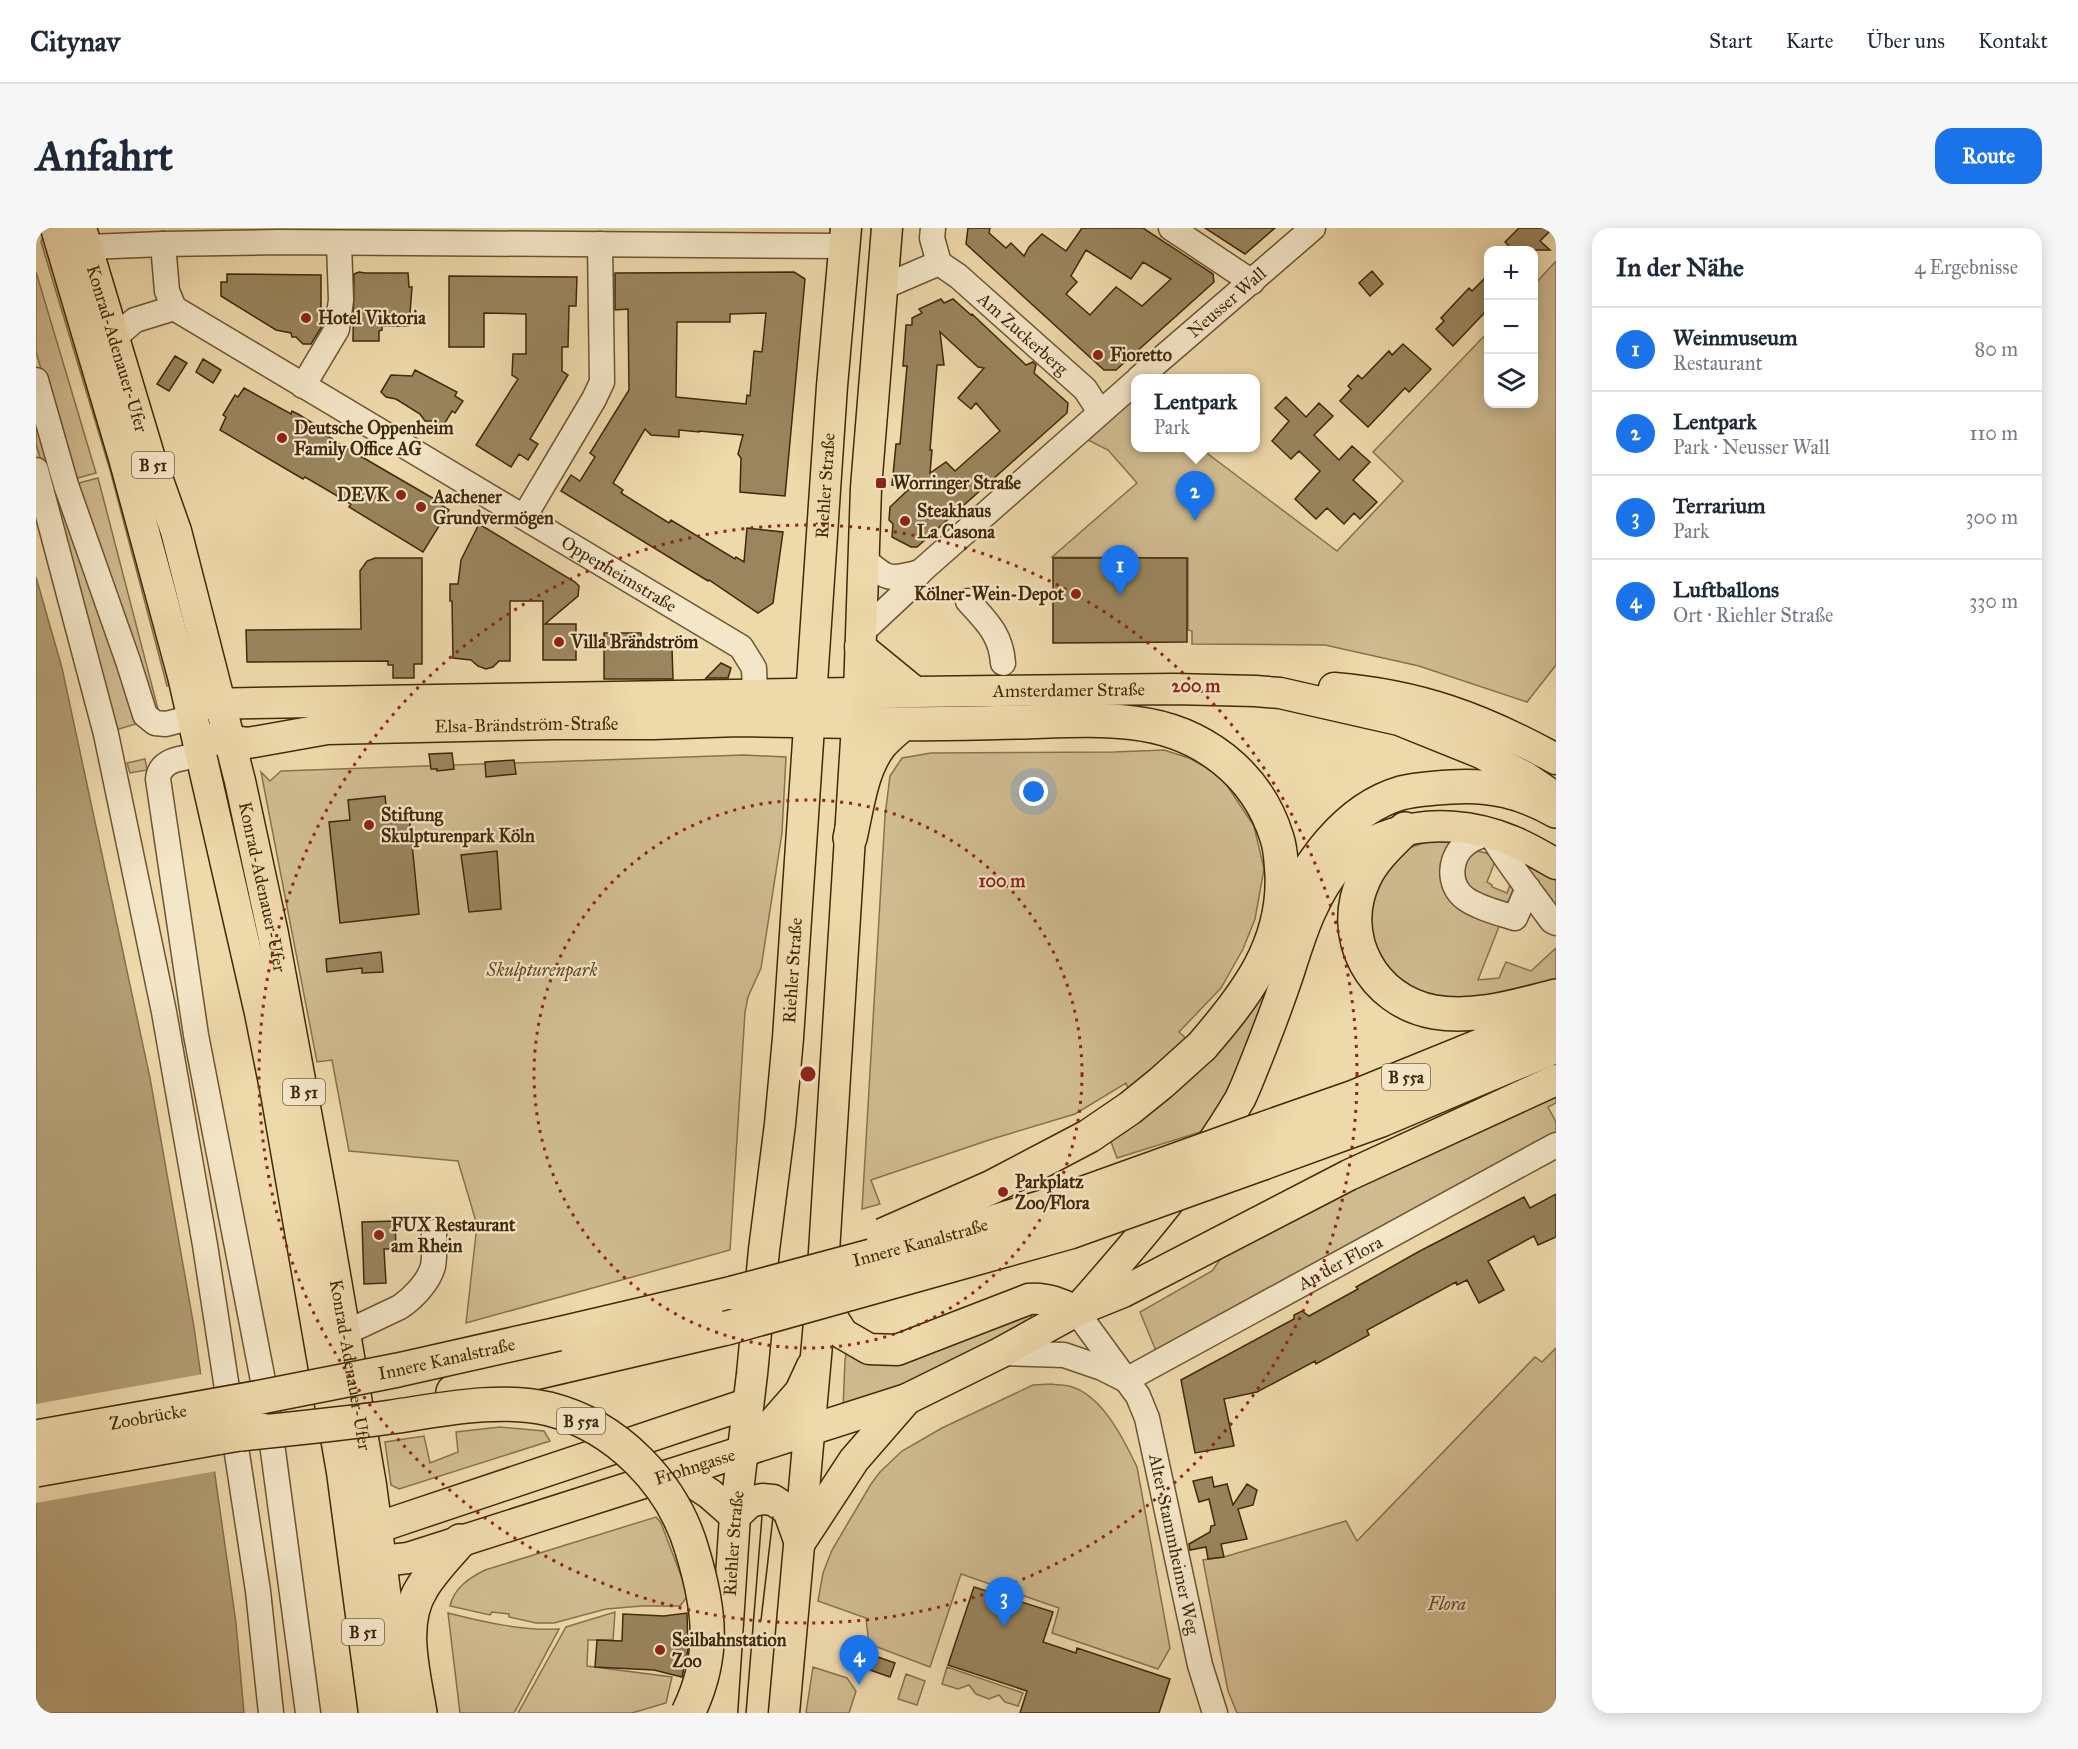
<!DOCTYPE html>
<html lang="de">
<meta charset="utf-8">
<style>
:root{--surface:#fff;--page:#f6f6f7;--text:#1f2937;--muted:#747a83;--line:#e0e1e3;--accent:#1a73e8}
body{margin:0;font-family:"IM FELL Great Primer",serif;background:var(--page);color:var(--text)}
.controls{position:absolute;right:18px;top:18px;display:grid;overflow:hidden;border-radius:12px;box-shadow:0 3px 15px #0003}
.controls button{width:54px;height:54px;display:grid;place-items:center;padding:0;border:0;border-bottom:2px solid var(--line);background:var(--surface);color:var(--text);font:30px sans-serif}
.you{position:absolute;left:998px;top:564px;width:21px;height:21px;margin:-15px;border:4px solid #fff;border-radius:50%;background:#1a73e8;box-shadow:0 0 0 9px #1a73e833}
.badge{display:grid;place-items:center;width:39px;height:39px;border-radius:50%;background:var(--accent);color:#fff;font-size:20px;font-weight:700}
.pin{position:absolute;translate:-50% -50px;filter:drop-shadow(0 2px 3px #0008)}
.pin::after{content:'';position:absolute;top:32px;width:21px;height:18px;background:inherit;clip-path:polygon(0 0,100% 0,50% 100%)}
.popup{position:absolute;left:1095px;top:146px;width:129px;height:78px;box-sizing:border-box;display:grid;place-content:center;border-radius:12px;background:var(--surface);filter:drop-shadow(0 2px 4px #0005);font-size:20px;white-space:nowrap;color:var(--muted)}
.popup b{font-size:22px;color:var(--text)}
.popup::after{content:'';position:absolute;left:50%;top:100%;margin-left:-12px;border:12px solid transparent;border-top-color:var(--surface)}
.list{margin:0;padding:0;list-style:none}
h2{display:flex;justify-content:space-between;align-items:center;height:78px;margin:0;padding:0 24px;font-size:26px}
h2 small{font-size:20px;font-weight:400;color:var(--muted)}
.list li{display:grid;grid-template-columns:39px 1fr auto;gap:18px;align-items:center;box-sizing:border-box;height:84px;padding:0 24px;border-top:2px solid var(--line)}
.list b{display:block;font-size:22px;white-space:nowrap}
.list p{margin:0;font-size:20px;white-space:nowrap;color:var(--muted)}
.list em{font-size:20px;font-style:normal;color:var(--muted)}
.icon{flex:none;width:33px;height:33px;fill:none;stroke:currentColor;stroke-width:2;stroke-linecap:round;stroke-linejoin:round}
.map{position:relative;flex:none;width:1520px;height:1485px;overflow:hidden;border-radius:18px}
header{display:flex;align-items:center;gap:36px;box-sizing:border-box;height:84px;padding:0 30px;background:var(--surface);border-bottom:2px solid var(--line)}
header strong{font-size:28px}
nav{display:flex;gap:33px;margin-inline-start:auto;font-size:21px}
.intro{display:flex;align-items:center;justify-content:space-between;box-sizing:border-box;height:144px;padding:0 36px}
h1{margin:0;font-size:42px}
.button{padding:15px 27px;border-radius:18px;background:var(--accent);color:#fff;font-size:21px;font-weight:700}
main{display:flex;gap:36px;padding:0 36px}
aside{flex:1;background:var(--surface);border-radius:18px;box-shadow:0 3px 15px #0003}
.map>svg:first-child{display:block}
</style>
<header>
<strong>Citynav</strong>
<nav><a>Start</a><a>Karte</a><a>Über uns</a><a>Kontakt</a></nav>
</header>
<div class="intro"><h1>Anfahrt</h1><a class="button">Route</a></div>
<main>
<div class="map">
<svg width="1520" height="1485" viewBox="0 0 1520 1485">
<rect width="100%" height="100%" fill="#eed9ab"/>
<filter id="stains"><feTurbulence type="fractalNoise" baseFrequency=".00333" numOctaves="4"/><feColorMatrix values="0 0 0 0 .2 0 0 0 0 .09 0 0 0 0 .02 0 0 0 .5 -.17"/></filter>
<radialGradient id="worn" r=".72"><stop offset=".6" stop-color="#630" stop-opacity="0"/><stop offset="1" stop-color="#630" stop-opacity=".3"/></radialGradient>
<path fill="#d0bb90" stroke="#88724d" stroke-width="1.5" d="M12,9L138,456L131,458L74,242L5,14L6,11Z
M1520,33V437L1491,474L1383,438L1289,417L1156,416V403L1152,402V330L1016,329L1101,255L1072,222L1048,210L1094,167L1099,170V220H1164L1301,323L1367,253L1337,224L1452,104V176H1498V57Z
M0,44L60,245L38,251L0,124Z
M0,199L13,239L7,240L0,216Z
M62,250L122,481L119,482L39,256Z
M25,274L97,485L100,496L83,501L80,498L21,275Z
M1128,522L1153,530L1184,547L1218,598L1228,641L1219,691L1207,721L1185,760L1143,804L1175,833L1227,763L1236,767L1174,901L1081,930L1074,911L1104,889L1090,855L1039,886L956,911L835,952L844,976L826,981L849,588L854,548L866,530L895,525L1078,524Z
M708,527L750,529L746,605L725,740L712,769L709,784L694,1022L430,1095L441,997L422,933L313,923L296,832L281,834L225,544L234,553L245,543Z
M109,531L111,542L94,545L91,535Z
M1421,610L1408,635L1464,696L1442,752L1463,750L1470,734L1495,743L1520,720V753L1422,776L1368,762L1331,713L1338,655L1373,620L1393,613Z
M1441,623L1450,625L1460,631L1451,654L1456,657V659L1471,665L1474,657L1478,659L1470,679L1437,667L1425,651L1432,627Z
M1478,628L1520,650V687Z
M1520,863V875L1512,879L1520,894V907L1120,1123L1104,1084L1176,1043L1193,1019Z
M994,1082L996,1086L995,1090L938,1128L807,1181L809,1132L811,1121Z
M1520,1120V1485H1201L1192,1463L1167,1332L1188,1329L1310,1293L1321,1313L1499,1129L1506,1134Z
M1015,1156C1021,1157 1028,1157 1033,1158C1066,1166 1088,1212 1101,1239L1134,1420L1122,1441L1016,1405L1023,1380L925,1346L894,1439L833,1416L830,1390L782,1373L787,1345L796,1322L835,1256L844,1244L866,1223L906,1200L997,1157Z
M464,1199L508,1203L514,1213L363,1261L355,1257L349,1214L388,1208L394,1235L422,1224L420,1204Z
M620,1289L625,1295L647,1353L651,1369L644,1378H606L570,1381L518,1395H500L473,1389V1386L456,1384L454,1387L414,1378C418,1360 433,1350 449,1342Z
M579,1384L577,1412H552L551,1438L636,1449L630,1475L596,1485H482L530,1399Z
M412,1385C447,1394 487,1403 523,1401L478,1485H424Z
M777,1439L811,1450L820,1463L813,1485H770Z
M911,1439L987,1465L982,1478L969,1474L963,1467L953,1471L940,1466L933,1457L922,1461L906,1456Z
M870,1446L889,1453L881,1477L862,1471Z"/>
<path fill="#b39d74" stroke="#856f4a" stroke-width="1.5" d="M0,349L26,440L114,850L158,1099L200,1395L208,1485H0Z"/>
<path fill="#eed9ab" d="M167,1146L181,1243L0,1275V1176Z"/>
<path fill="#9a855e" stroke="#40290a" stroke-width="1.5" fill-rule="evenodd" d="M932,0H954L953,5L970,20L975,15L988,28L993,19L1006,6L1030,23L1046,0H1107L1177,46L1178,54L1080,142H1068L930,16ZM1050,22L1095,51L1107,34L1135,51L1106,78L1080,59L1054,87L1030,66L1041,54L1035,48Z
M1169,0H1239L1209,26Z
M1483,0H1517L1504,13L1514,22H1477L1469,14Z
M1336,43L1347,56L1334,68L1323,55Z
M323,44L329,45H372L373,59H376L373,98H346V102L343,103V113H317L318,46Z
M758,44L769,51L749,268L704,264L705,230L702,226L707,207L663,203V204L643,202V209L615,207L609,201L577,255L587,262L585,265L633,295L635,292L699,331L700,329L708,334L711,300L747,304L737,375L722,385L673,352L672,353L525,263L535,247L544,253L559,229L554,225L593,162L592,81L579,82V45ZM730,85L726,124L718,123L714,168L711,167L710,176L640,169L641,94H694V86Z
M191,46L285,47V100L275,116H267L260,109H256L255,105L240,102L185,68V54H191Z
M1452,47V81L1417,118L1400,101L1408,93L1405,90L1433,60L1436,63Z
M413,48L541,49L540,78H533L532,119H526V143L532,147L494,211L502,216L492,232L483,226L475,239L440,217L482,151L476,147L477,126H490V86L448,85V119H413Z
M905,71L908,75L917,71L935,87L936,86L990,137L997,134L1000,137L998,145L1032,175L1031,185L881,319H875L856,309L857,296L853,292L854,279L875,259L856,257L860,216H864L871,138H867L870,97H876V90L886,85L883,81ZM904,104L942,139L948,140L922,170L935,181L940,175L964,203L919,243L910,234L894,245L896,222H894L901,137H908Z
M1367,116L1395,141L1373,164L1369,160L1332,199L1304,173L1315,161L1312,158L1322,147L1326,151L1353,123L1356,127Z
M139,128L151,135L133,163L121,156Z
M167,131L185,142L177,155L160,144Z
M379,142L421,164L419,168L427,173L419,185L416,183L407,198L398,193H389L384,186L360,171L350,169L345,164L355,147L376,148Z
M208,160L255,186L256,183L262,186L280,197L279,200L307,218L400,272L399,273L413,282L387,324L313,279L315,276L269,249L267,251L184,202L190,189L187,187L199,167L202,169Z
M1250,169L1270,189L1283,175L1297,188L1278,207L1303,232L1316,218L1334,234L1317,252L1341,274L1324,291L1318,285L1308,296L1291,280L1280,291L1259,271L1284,243L1263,223L1255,231L1236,213L1253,193L1239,180Z
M443,296L539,354L543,358L542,368L509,396H540V432H507V373H474V433H463L457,439L450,441L442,438L435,432L417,430L416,373H414V356H422L425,332Z
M339,330H386V436H378V450H357V437H352V433L211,434L210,402L325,401L324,343L331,333Z
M1017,330H1151V414L1017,415Z
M568,405H605V414H631L636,420L637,451H568Z
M685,435L695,440L692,450H670Z
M416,525L418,541L401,543V541H395L393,526Z
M478,532L480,546L450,549L449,534Z
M349,568L351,588L373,586L383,686L304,695L293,594L314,592L312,572Z
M461,623L465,681L433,684L425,627Z
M345,724L347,744L326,745V740L291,744L290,731Z
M1520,966V1009L1502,1017L1498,1008L1452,1033L1468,1062L1443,1075L1431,1052L1421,1057L1420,1054L1331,1102L1333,1107L1280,1136L1279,1133L1221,1164L1188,1171L1198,1218L1159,1225L1145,1152L1258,1091V1087L1266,1083L1273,1088L1322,1061L1320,1059L1382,1024L1488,969L1494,980Z
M359,993L360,1021H348L350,1055L328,1056L326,994Z
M1176,1249L1178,1259L1191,1256L1197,1277L1211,1256L1221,1262L1217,1277L1202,1281L1211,1311L1185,1316L1188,1329L1172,1331L1170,1319L1154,1322L1153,1316L1174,1304L1175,1298L1179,1297L1173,1271L1163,1274L1157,1253Z
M938,1359L1017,1384L1007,1414L1040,1425L1041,1420L1134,1451L1123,1485H984L991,1463L912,1437Z
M651,1385L652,1422L646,1449L618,1442L559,1439L561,1412L586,1413L587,1386L628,1388Z
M822,1422L859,1435L854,1449L817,1436Z"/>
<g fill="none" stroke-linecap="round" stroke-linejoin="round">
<defs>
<g id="minor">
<path d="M897,0L896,10L903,35"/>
<path d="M1135,0L1216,54"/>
<path id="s1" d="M127,16L131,63L138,80L705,419L718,440L719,466"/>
<path d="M52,19L127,16L243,14L809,18"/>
<path id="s2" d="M903,35L922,48L1049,161L1064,184"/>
<path d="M847,59L903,35"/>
<path d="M79,109L99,92L138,80"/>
<path id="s3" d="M1103,150L1277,0"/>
<path d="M0,152L30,257L92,433L109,487L119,495L130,496L157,489"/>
<path d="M267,158L301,101L305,72L303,15"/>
<path d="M0,242L70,506L128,784L169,1017L222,1363L235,1485"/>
<path d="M488,289L558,171L566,154L564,16"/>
<path d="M826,329C850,351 852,353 884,344"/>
<path d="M932,373C950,393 965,406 967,435"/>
<path d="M825,405L869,364L884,344L1099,154"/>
<path d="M166,527C149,530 124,530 122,551L160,807L229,1163L272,1485"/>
<path d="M1492,660L1479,690C1463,685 1443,680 1430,671C1410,657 1413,627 1432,614C1438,610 1447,607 1454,605C1472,636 1495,664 1516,693L1520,695"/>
<path id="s4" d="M1040,1083L1102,1168L1111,1190L1164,1437L1179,1485"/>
<path d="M309,1105L364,1079C377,1070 393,1054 397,1038C399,1028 398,1015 398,1004"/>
<path d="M964,1125L1028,1127L1066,1140L1088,1151"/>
<path id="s5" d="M1090,1152L1520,917"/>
</g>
<g id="major">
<path d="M20,0L88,230L147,448L224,785L240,865L306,1244L338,1485"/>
<path id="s6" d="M45,0L113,227L140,303L204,553L237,706L286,971L335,1257L365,1485"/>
<path d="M824,419L879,464"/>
<path d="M1298,460C1383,467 1445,490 1520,531"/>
<path id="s7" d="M165,476L879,464L1138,461L1219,463L1244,465L1363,492L1445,525L1491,550L1520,570"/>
<path id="s8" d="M176,511L212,515L291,501L519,496H618L702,493L821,495"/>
<path d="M785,1072L807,1106L833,1121L861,1122L993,1071C1010,1069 1025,1076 1040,1083"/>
<path d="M1044,1079C1101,1014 1160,946 1204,871C1210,859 1215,845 1220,833C1232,803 1243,774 1253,744C1265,706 1278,664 1306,634C1320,620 1338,612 1356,606C1394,593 1439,597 1476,613C1491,619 1506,628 1520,636"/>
<path d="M713,1217L728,1205L764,1164L776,1138"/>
<path d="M642,1245L674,1266L699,1288L714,1274L726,1271L737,1272L752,1282L764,1315"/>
<path d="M767,1310L818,1232L871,1171"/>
<path d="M328,1313L341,1300L361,1293L711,1176"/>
<path id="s9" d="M328,1327L346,1333L372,1330L871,1171L964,1125L1040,1083L1087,1064L1313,947L1520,852"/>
<path id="s10" d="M686,1485L699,1288L716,1146L728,1022L744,896L752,810L796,158L810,0"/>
<path d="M748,1485L785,1072L823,465L830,260L851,0"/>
</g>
<path id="highway" d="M821,495C875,497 930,495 984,494C1022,493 1061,490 1098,495C1166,503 1221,545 1241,610C1245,622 1245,634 1246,646C1249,717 1210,767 1166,818
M1369,601C1354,616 1337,631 1328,651C1301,708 1336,773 1398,784C1440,791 1480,778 1520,768
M814,610C821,580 825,541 845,516C851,509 859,503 865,497
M1246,687C1273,638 1307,582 1365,565C1381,561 1398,560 1415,559C1454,556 1486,564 1520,583
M1218,904L1318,869L1520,787
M1227,935L1345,892L1520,818
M522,1106L697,1065
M417,1164L691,1100
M384,1485C378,1446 363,1396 386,1360C396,1343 411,1328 424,1313"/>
</defs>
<use href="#minor" stroke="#6c5532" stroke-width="27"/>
<use href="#major" stroke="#40290a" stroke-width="33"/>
<use href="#highway" stroke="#40290a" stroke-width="36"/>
<use href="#minor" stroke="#f4e6c8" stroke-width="24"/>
<use href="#major" stroke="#eed9ab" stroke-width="30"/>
<use href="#highway" stroke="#eed9ab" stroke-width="33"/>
<path stroke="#40290a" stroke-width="1.5" d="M725,1392L737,1289
M710,1485L726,1288"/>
<defs>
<g id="highway-bridge">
<path d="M847,1007L956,959L1053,908L1094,880L1125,855L1166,818"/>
<path id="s11" d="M697,1065L925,1004L1023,974L1218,904"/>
<path d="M691,1100L1034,1004L1227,935"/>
<path d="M205,1206C255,1201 305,1196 355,1189C404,1182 464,1169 513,1181C581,1198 637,1256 656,1322C674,1381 680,1428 652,1485"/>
<path id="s12" d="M0,1209L225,1169L362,1142L522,1106"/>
<path d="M0,1242L226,1202"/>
</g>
</defs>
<use href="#highway-bridge" stroke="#40290a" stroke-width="36" stroke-linecap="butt"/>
<use href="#highway-bridge" stroke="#eed9ab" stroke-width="33"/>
</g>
<g fill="none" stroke="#8f2418" stroke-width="3" stroke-dasharray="3 6">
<circle cx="772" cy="846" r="274"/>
<circle cx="772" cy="846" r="549"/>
</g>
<g fill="#8f2418" stroke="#f4e6c8" stroke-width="2">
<circle cx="270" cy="90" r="6"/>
<circle cx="1062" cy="127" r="6"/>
<circle cx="246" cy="210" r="6"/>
<rect x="839" y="249" width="12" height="12" rx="3"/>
<circle cx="365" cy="267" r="6"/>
<circle cx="385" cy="279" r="6"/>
<circle cx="869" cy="293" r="6"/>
<circle cx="1040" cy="366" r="6"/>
<circle cx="523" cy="414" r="6"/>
<circle cx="333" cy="597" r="6"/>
<circle cx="967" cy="964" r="6"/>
<circle cx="343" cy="1007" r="6"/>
<circle cx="624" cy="1422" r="6"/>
</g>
<g text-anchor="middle" stroke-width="4.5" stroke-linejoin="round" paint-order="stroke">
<g fill="#f4e6c8" stroke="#766243" stroke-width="1.5">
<rect x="96" y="224" width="42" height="26" rx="4.5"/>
<rect x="1346" y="836" width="48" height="26" rx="4.5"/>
<rect x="247" y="851" width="42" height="26" rx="4.5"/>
<rect x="521" y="1180" width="48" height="26" rx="4.5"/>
<rect x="306" y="1391" width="42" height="26" rx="4.5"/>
</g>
<g font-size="16" font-weight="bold" fill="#40290a">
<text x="117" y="243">B 51</text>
<text x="1370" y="855">B 55a</text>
<text x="268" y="870">B 51</text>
<text x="545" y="1199">B 55a</text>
<text x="327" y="1410">B 51</text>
</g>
<g font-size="18" fill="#40290a" stroke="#f4e6c8">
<text dy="6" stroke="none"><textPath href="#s3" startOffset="116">Neusser Wall</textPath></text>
<text dy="6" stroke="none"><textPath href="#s2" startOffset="110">Am Zuckerberg</textPath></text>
<text dy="6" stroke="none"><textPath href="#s6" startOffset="126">Konrad-Adenauer-Ufer</textPath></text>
<text dy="6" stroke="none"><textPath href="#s10" startOffset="1232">Riehler Straße</textPath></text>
<text dy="6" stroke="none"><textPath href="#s1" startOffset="584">Oppenheimstraße</textPath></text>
<text dy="6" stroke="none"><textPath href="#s7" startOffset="868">Amsterdamer Straße</textPath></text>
<text dy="6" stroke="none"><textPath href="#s8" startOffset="316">Elsa-Brändström-Straße</textPath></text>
<text dy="6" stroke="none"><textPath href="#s6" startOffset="684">Konrad-Adenauer-Ufer</textPath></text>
<text dy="6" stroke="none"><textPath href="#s10" startOffset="746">Riehler Straße</textPath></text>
<text dy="6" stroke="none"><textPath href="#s11" startOffset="194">Innere Kanalstraße</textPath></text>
<text dy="6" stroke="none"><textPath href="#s5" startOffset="244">An der Flora</textPath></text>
<text dy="6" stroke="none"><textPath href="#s12" startOffset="418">Innere Kanalstraße</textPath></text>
<text dy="6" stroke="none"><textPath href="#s6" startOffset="1170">Konrad-Adenauer-Ufer</textPath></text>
<text dy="6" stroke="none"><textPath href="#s12" startOffset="114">Zoobrücke</textPath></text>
<text dy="6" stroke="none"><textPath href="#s9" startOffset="346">Frohngasse</textPath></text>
<text dy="6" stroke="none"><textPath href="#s10" startOffset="170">Riehler Straße</textPath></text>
<text dy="6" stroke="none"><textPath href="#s4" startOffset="258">Alter Stammheimer Weg</textPath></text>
</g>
<g font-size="18" font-weight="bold" fill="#40290a" stroke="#f4e6c8" text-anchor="start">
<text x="282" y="96">Hotel Viktoria</text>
<text x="1074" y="133">Fioretto</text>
<text x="258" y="206">Deutsche Oppenheim<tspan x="258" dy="21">Family Office AG</tspan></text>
<text x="857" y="261">Worringer Straße</text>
<text x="353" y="273" text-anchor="end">DEVK</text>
<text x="397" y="275">Aachener<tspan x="397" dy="21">Grundvermögen</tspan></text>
<text x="881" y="289">Steakhaus<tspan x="881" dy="21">La Casona</tspan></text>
<text x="1028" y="372" text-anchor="end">Kölner-Wein-Depot</text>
<text x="535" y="420">Villa Brändström</text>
<text x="345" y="593">Stiftung<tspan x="345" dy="21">Skulpturenpark Köln</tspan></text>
<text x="979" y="960">Parkplatz<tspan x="979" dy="21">Zoo/Flora</tspan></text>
<text x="355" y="1003">FUX Restaurant<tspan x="355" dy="21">am Rhein</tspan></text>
<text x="636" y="1418">Seilbahnstation<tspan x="636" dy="21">Zoo</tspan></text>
</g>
<g font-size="18" font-style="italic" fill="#5d4625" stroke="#f4e6c8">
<text x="506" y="748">Skulpturenpark</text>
<text x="1411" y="1382">Flora</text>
</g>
</g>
<circle cx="772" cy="846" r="9" fill="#8f2418" stroke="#f4e6c8" stroke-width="3"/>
<g font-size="18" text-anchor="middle" font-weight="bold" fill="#8f2418" stroke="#f4e6c8" stroke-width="4.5" stroke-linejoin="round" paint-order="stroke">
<text x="1160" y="464">200 m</text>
<text x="966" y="659">100 m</text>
</g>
<rect width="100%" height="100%" filter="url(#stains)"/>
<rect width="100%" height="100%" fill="url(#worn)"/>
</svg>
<div class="controls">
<button>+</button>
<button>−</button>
<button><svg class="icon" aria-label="layers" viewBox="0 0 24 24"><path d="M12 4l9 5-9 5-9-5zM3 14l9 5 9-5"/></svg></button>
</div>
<div class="you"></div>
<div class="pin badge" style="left:1084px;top:367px">1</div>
<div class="pin badge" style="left:1159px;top:293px">2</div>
<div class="popup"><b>Lentpark</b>Park</div>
<div class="pin badge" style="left:968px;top:1399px">3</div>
<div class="pin badge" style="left:823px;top:1457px">4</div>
</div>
<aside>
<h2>In der Nähe<small>4 Ergebnisse</small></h2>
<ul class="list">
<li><span class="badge">1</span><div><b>Weinmuseum</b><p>Restaurant</p></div><em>80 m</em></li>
<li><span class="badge">2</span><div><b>Lentpark</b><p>Park · Neusser Wall</p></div><em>110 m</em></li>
<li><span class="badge">3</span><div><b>Terrarium</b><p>Park</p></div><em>300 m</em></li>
<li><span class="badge">4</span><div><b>Luftballons</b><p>Ort · Riehler Straße</p></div><em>330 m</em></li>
</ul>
</aside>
</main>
